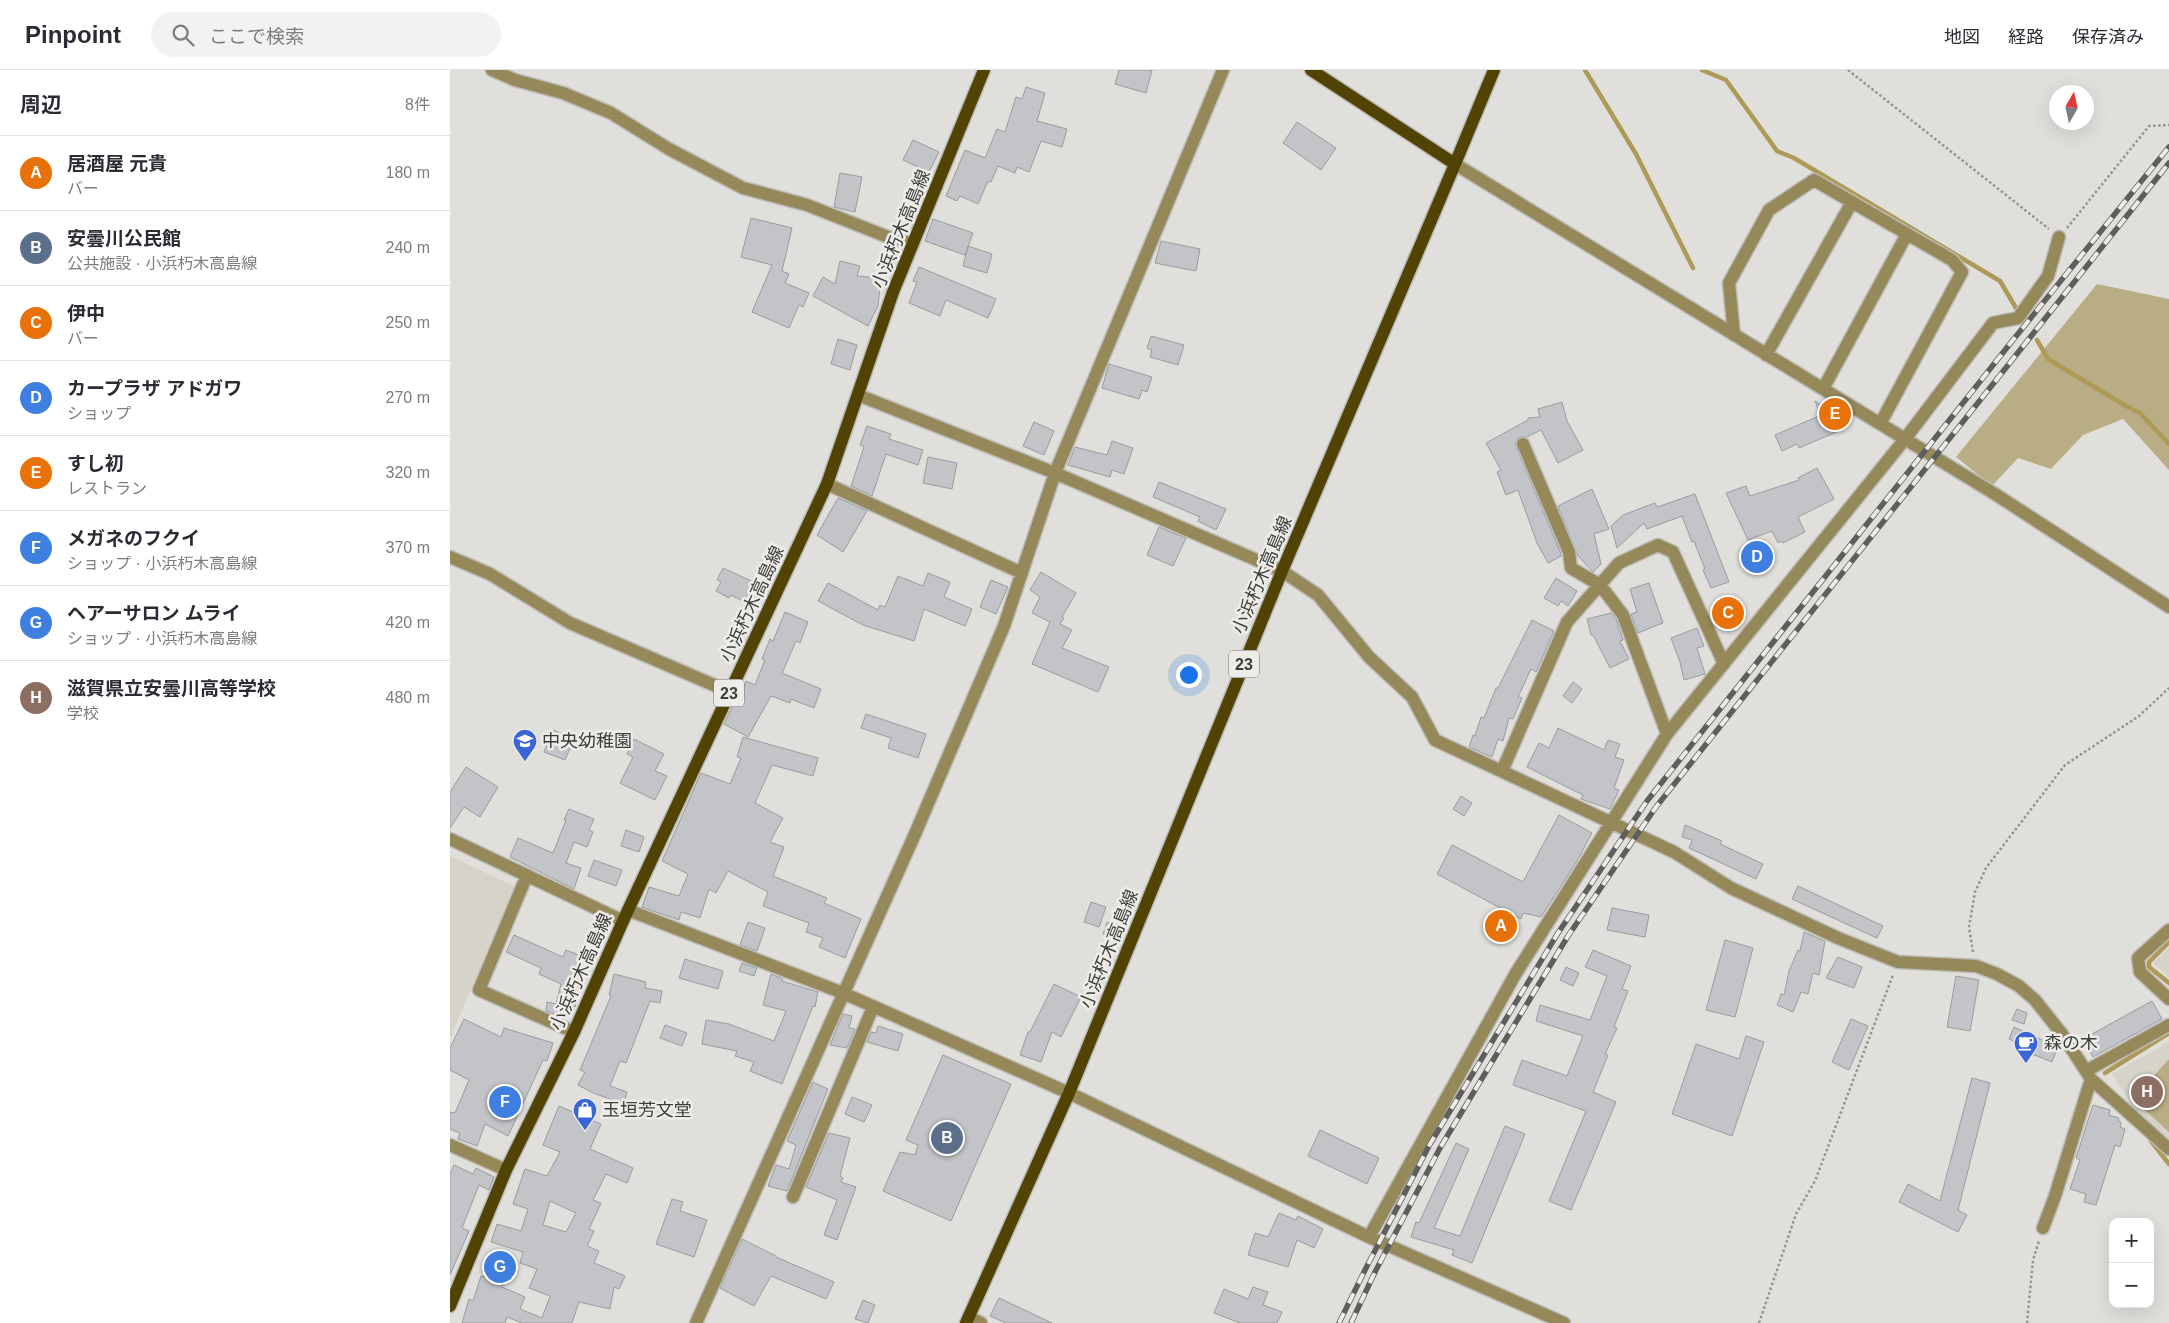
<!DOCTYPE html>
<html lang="ja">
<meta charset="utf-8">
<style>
:root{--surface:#fff;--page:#f2f2f3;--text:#2b2b33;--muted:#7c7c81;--line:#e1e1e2;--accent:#7c3aed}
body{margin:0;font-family:Arial,"Noto Sans JP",sans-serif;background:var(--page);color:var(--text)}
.controls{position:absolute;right:15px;bottom:15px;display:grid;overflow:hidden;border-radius:10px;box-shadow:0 5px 20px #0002}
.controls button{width:45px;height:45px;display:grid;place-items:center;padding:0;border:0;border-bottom:1px solid var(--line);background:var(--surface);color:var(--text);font:25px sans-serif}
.compass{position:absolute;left:1599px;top:15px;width:45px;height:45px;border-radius:50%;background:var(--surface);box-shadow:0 5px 20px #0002;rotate:9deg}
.you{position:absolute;left:738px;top:604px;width:18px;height:18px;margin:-12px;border:4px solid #fff;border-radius:50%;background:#1a73e8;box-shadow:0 0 0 8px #1a73e833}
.badge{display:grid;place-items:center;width:32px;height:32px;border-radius:50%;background:var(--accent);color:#fff;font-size:16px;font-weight:700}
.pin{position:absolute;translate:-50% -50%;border:2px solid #fff;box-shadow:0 1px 5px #0006}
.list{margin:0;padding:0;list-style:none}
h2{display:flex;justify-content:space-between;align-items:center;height:65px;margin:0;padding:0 20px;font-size:21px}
h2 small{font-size:16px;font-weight:400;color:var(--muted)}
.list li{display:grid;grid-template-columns:32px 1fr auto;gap:15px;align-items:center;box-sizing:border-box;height:75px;padding:0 20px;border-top:1px solid var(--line)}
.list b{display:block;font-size:19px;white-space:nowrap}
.list p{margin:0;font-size:16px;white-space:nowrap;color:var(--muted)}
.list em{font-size:16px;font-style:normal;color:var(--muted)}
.icon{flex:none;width:28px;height:28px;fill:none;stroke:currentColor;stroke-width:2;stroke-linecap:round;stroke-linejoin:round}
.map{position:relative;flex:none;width:1719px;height:1253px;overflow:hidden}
header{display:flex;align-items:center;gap:30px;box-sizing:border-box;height:70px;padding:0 25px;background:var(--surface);border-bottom:1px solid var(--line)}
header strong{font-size:24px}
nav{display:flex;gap:28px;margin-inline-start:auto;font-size:18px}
.search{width:350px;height:45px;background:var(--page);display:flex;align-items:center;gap:12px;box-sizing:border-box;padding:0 18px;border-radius:28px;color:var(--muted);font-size:19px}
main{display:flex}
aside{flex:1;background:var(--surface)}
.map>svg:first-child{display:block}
</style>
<header>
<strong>Pinpoint</strong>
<div class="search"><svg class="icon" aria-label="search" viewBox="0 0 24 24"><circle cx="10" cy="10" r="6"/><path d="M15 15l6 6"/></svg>ここで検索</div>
<nav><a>地図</a><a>経路</a><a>保存済み</a></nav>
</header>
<main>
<aside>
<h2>周辺<small>8件</small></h2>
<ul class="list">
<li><span class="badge" style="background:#e8710a">A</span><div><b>居酒屋 元貴</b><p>バー</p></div><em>180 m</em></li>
<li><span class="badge" style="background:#5c6f8a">B</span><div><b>安曇川公民館</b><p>公共施設 · 小浜朽木高島線</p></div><em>240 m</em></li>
<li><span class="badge" style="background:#e8710a">C</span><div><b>伊中</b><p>バー</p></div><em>250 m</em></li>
<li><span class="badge" style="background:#3f7fe0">D</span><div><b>カープラザ アドガワ</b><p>ショップ</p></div><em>270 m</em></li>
<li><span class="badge" style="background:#e8710a">E</span><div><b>すし初</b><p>レストラン</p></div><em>320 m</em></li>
<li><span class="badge" style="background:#3f7fe0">F</span><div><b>メガネのフクイ</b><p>ショップ · 小浜朽木高島線</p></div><em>370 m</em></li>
<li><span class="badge" style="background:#3f7fe0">G</span><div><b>ヘアーサロン ムライ</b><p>ショップ · 小浜朽木高島線</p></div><em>420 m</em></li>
<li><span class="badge" style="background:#8d6e63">H</span><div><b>滋賀県立安曇川高等学校</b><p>学校</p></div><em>480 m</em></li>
</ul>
</aside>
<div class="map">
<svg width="1719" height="1253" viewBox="0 0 1719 1253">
<rect width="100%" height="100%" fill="#e0dfdb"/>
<path fill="#d6d3c8" d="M0,786L64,816L0,969Z
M1719,877V908L1703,893Z
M1719,972V1070L1686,1040L1662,1004Z"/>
<path fill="#b8ad85" d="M1647,214L1719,229V400L1673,349L1633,365L1601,399L1568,388L1542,416L1506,387Z
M1719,989V1062L1683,1029Z"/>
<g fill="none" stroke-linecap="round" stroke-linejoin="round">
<path stroke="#ad9a56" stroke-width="4.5" d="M1135,0L1186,84L1243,198
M1252,0L1276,10L1327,81L1344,88L1550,211L1566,238
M1587,270L1598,289L1676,336L1690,343L1719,374
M1719,872L1699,892V897L1719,913
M1655,1003L1719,963
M1701,1071L1719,1094"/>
</g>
<path fill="#c2c4c7" stroke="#999b9e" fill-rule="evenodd" d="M669,0H702L696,23L665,14Z
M576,17L595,23L587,51L617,59L612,77L591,71L579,102L567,97L565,103L548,96L541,112L538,111L528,134L510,126L507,131L496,126L515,80L535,88L547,59L555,62L566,27L572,29Z
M847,52L886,78L871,100L833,73Z
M463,70L489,82L479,102L453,90Z
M390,103L412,107L405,142L384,137Z
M301,148L342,158L332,201L339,204L335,213L359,223L353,237L349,235L339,258L302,242L322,195L291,187Z
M483,149L523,163L515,185L475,171Z
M711,171L750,179L746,201L705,193Z
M518,176L542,184L537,203L513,196Z
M390,191L410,196L407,206L431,208L428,236L418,256L363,226L373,207L385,214Z
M469,197L546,229L538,248L496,230L490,246L459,233L467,212L463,211Z
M701,266L734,275L728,295L700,287L702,280L697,278Z
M388,269L407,275L400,300L381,294Z
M659,294L702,307L697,322L692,320L689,329L652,318Z
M1365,331L1384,343L1391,360L1349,378L1347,374L1332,381L1325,365L1371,345Z
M1112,332L1117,351L1133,380L1108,393L1091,360L1077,367H1069L1065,374L1111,484V486L1098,493L1087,473L1068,420L1056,425L1047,402L1051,400L1036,373L1078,350V348L1090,347L1088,339Z
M584,352L604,361L594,385L573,376Z
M417,356L441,364L439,369L473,380L468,395L436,384L422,426L401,416L414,377L410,375Z
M662,371L683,378L674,404L662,400L660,407L618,395L625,377L657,385Z
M478,387L507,393L502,419L473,413Z
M1367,398L1384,429L1348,447L1355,462L1333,473L1332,471L1328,473L1322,461L1298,470L1276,423L1296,416L1300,426L1349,410L1348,408Z
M709,412L776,439L766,460L748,451L750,447L703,427Z
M1142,419L1159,459L1144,464L1151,494L1143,502L1128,486L1108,436Z
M1245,424L1279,512L1261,518L1253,500L1255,499L1244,471L1242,472L1232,446L1197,459L1194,453L1167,478L1161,456L1173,445L1205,433L1207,437Z
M388,428L417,441L393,482L367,465Z
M709,457L736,468L723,496L697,485Z
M273,498L312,516L302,536L281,525L279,528L266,521L271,512L267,510Z
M591,502L626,523L612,547L614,548L610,554L622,560L612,578L659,597L648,622L582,594L600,552L582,543L590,527L580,520Z
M478,503L500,512L494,527L522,539L515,556L474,539L464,571L413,555L368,531L378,513L428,540L430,535L435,537L448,506L473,516Z
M1106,508L1127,521L1118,536L1111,531L1108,536L1094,528Z
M541,510L558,517L546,544L530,537Z
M1199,513L1213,553L1188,563L1181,544L1187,542L1180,519Z
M1288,531L1294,547L1266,557L1262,545L1274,539L1273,537Z
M335,542L358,552L350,573L346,571L332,603L371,619L364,638L341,629L340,633L321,626L298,667L274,654L287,627L290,628L296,611L305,615L315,590L312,589L320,569L323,571Z
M1161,543L1166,549L1173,570L1170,571L1179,589L1160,598L1143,565H1141L1137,549Z
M1082,550L1104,561L1086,602L1081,599L1068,627L1072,628L1063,649L1059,648L1053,671L1048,669L1042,687L1019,677L1023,665L1025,666L1031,647L1034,648L1046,618H1048Z
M1247,558L1254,576L1247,578L1255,604L1234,610L1230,592L1221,568Z
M1123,612L1132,619L1122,633L1113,626Z
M416,644L476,664L468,688L438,678L441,668L411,658Z
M1108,658L1154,680L1158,670L1170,674L1165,687L1174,690L1164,718L1169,720L1160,739L1131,729L1133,725L1077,697L1089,673L1099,678Z
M103,660L124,669L115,690L94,682Z
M293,667L368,688L363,706L322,695L305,733L333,748L320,772L334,777L323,806L377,828L374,833L411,849L395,888L369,877L373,868L356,862L359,853L313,836L318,822L278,801L266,823L259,819L250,848L231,842L229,850L192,837L199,817L229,826L238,804L212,791L251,703L280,714L291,688L287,687Z
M184,669L214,684L205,701L217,706L205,730L170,713L183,687L177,684Z
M16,697L48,717L30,747L14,737L0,758V722Z
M1011,726L1022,733L1014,746L1003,739Z
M119,739L144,749L139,760L143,762L137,777L124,772L116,793L131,798L124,819L60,787L68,768L103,783L116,750H114Z
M1109,745L1142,763L1127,791L1091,847L1073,843L1071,849L987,804L1002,775L1073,812Z
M1235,755L1272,771L1270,774L1313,794L1306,809L1239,778L1242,770L1232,767Z
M176,760L194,767L189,782L171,776Z
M144,790L172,800L166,816L138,806Z
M1348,816L1433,856L1427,868L1342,829Z
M641,832L656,837L649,857L634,852Z
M1162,838L1199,845L1195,867L1157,860Z
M298,852L315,858L307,881L290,875Z
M657,852L670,856L666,868L653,864Z
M1354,862L1375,871L1369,905L1363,903L1358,924L1351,922L1343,942L1327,935L1331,924L1334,925L1339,901L1348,880L1350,881Z
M64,865L113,887L116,880L134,887L119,921L128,924L125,937L113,934L115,935L113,947L96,941L97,932L106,934L111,914L89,904L91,898L56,882Z
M1275,870L1303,878L1285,947L1256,940Z
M1143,880L1181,896L1172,919L1178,921L1164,957L1167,958L1155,984L1158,985L1143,1022L1166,1032L1121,1140L1099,1131L1136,1041L1063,1015L1072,990L1117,1006L1133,966L1086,951L1090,935L1140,950L1157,906L1135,897Z
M1388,887L1412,897L1404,918L1376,908Z
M235,889L273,901L268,919L229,908Z
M292,893L307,898L304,906L289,901Z
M1116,897L1129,903L1123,916L1110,910Z
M164,904L196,912L195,918L212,921L210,933L200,931L176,993L170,991L160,1016L177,1022L174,1034L143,1023L128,1015L135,1002L130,1000L161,926L159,925Z
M321,904L333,909L332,911L368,922L365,937L363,936L332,1014L300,1001L304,992L285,986L287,981L252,974L256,950L279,954L324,971L336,941L313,935Z
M1506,906L1529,910L1520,961L1497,957Z
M604,914L631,927L611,967L602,962L591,992L570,985L578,962H580Z
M1702,931L1712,949L1643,987L1633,969Z
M1567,939L1577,943L1574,954L1562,950Z
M393,944L402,946L399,958L405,959L397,978L380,975Z
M14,949L51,967L54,958L103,973L97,991L93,990L58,1066L35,1054L27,1076L8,1069L10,1063L0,1059V1042L5,1043L19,1010L0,1000V978Z
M1401,949L1418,956L1399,1000L1382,992Z
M215,955L237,963L232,976L210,968Z
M428,956L453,964L448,981L417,972L421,962L426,963Z
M1564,957L1605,976L1604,978L1607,979L1602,992L1577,982L1578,980L1569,976L1570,974L1559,969Z
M1296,966L1314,972L1282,1066L1222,1044L1246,974L1289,989Z
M493,985L561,1014L501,1151L433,1121L450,1082L465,1085L468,1075L456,1070Z
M1522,1008L1540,1013L1508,1140L1517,1145L1508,1162L1449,1132L1458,1114L1490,1131Z
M363,1012L378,1019L337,1121L318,1116L326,1095L339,1099L346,1075L337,1071Z
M402,1027L422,1035L414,1052L395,1044Z
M1643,1035L1660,1040L1659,1045L1669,1048L1668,1051L1671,1052L1670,1057L1675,1059L1670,1077L1665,1075L1646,1135L1634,1132L1636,1124L1620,1119L1630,1090L1626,1088Z
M109,1036L151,1054L140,1079L183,1098L177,1113L156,1104L143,1130L151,1133L139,1159L144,1161L137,1176L149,1181L144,1193L175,1206L169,1219L164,1217L160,1239L129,1232L122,1253H72L57,1247L55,1253H12L19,1229L23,1231L31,1206L53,1212L52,1217L75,1227L70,1239L92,1248L100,1226L79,1218L87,1199L70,1193L73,1182L41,1172L47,1154L71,1161L78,1139L63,1134L75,1099L97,1106L110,1082L93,1075ZM100,1131L126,1143L116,1162L93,1155Z
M1055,1056L1075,1064L1022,1193L1002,1185L1004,1180L961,1167L966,1152L969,1153L1006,1073L1019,1079L984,1158L1010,1166Z
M870,1060L929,1088L917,1114L858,1086Z
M379,1063L400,1068L390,1106L393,1108L391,1112L406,1117L387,1170L374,1165L387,1130L356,1117Z
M4,1095L23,1104L26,1098L44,1107L39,1120L29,1115L12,1158L19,1161L0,1205V1104Z
M222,1129L233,1132L230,1141L257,1150L244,1187L206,1174Z
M829,1143L846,1150L848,1146L873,1159L864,1178L847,1170L838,1197L798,1185L805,1163L818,1167Z
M292,1169L326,1186V1187L384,1212L376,1229L321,1206L304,1236L270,1218Z
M803,1217L818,1222L813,1235L832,1242L827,1253H790L764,1243L774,1219L798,1229Z
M549,1228L602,1253H556L540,1246Z
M413,1230L425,1235L418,1253L405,1249Z"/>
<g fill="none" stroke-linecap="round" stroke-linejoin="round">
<defs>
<path id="minor" d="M42,0L65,10L113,23L161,43L219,79L293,118L357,135L438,167L463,174
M1005,94L1545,424L1719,537
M1284,265L1279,213L1319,140L1364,110L1502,190L1512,202L1430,354
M1316,285L1402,132
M1373,319L1457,164
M408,325L605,403L832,501L868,525L919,587L962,627L985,670L1224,782L1281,818L1388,868L1448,892L1526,896L1547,904L1569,916L1585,930L1612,964L1641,1009L1719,1079
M1073,374L1119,482L1121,498L1150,515L1173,545L1217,664
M377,414L572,503
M0,487L40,504L120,553L280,622
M1052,701L1117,552L1169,493L1208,475L1223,482L1274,594
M0,769L173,851
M77,805L29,920L124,962
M178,840L393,923L619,1023L919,1167L1114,1253
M1719,860L1688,888L1690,902L1719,929
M1636,1001L1719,955
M0,1075L56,1100
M343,1127L423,937
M1593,1158L1605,1126L1641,1009
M919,1167L1066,903L1217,664L1455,369L1543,253L1568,248L1598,206L1609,167
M519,1247L531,1253
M246,1253L465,764L554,556L605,403L773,0"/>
<path id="major" d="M1005,94L1044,0
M0,1236L56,1100L124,962L173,851L377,414L443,222L534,0
M516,1253L619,1023L832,501L1005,94L861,0"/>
</defs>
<use href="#minor" stroke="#bcbbb8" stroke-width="15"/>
<use href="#major" stroke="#bcbbb8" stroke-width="15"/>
<path stroke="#939390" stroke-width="2.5" stroke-dasharray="2.5 2.5" stroke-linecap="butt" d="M1398,0L1599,159
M1617,158L1699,56L1719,55
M1523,882L1519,857L1525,822L1536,798L1615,695L1689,646L1719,618
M1309,1253L1346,1144L1365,1111L1443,905
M1577,1253L1583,1190L1589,1171"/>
<use href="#minor" stroke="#968959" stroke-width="12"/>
<use href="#major" stroke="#514304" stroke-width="12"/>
<defs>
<path id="rail" d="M889,1253L915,1200L980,1074L1108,863L1197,731L1563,270L1719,77
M901,1253L925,1202L990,1078L1118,866L1206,737L1719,93"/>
</defs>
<use href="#rail" stroke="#5e5e5c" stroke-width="5.5"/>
<use href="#rail" stroke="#edece8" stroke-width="4" stroke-dasharray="11" stroke-linecap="butt"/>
</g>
<defs>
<symbol id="school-pin" viewBox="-11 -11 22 30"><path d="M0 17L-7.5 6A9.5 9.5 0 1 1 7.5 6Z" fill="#3a65d6" stroke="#edece8"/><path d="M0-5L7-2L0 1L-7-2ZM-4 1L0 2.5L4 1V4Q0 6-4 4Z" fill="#fff"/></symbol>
<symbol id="cafe-pin" viewBox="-11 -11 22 30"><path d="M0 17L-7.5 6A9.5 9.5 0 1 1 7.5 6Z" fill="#3a65d6" stroke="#edece8"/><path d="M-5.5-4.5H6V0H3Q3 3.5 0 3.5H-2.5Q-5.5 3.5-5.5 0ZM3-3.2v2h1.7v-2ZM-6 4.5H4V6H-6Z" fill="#fff"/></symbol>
<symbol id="shop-pin" viewBox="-11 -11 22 30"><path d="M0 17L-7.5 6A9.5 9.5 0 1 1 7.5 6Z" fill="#3a65d6" stroke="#edece8"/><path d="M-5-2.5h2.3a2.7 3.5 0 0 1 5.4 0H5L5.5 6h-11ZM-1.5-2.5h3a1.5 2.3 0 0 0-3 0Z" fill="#fff"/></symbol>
</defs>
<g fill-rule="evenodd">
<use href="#school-pin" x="61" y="657" width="28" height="38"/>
<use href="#cafe-pin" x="1562" y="959" width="28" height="38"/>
<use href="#shop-pin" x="121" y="1026" width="28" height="38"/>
</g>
<g text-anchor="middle" stroke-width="5" stroke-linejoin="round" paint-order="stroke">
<g fill="#edece8" stroke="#71716e" stroke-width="1">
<rect x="779" y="580.5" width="30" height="27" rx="4"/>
<rect x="264" y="609.5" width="30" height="27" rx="4"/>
</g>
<g font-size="16" font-weight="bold" fill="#3c3c3a">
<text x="794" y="600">23</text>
<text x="279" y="629">23</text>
</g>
<g font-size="18" fill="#3c3c3a" stroke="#edece8">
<text transform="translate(451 159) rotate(-68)" y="6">小浜朽木高島線</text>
<text transform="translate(812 505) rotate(-67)" y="6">小浜朽木高島線</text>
<text transform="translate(302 534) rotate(-65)" y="6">小浜朽木高島線</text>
<text transform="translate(659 879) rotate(-68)" y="6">小浜朽木高島線</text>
<text transform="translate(131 902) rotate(-66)" y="6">小浜朽木高島線</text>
</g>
<g font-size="18" fill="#3c3c3a" stroke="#edece8" text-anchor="start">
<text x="92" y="677">中央幼稚園</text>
<text x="1594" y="979">森の木</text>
<text x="152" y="1046">玉垣芳文堂</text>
</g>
</g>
</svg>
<div class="controls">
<button>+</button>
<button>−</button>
</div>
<svg class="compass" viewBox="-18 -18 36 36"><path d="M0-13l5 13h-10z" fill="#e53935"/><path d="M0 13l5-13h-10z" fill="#7c7c81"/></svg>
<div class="you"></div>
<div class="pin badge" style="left:1051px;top:856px;background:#e8710a">A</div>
<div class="pin badge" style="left:497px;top:1068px;background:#5c6f8a">B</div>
<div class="pin badge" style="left:1278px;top:543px;background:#e8710a">C</div>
<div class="pin badge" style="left:1307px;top:487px;background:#3f7fe0">D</div>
<div class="pin badge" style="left:1385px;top:344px;background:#e8710a">E</div>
<div class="pin badge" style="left:55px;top:1032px;background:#3f7fe0">F</div>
<div class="pin badge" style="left:50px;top:1197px;background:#3f7fe0">G</div>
<div class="pin badge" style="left:1697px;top:1022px;background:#8d6e63">H</div>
</div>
</main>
